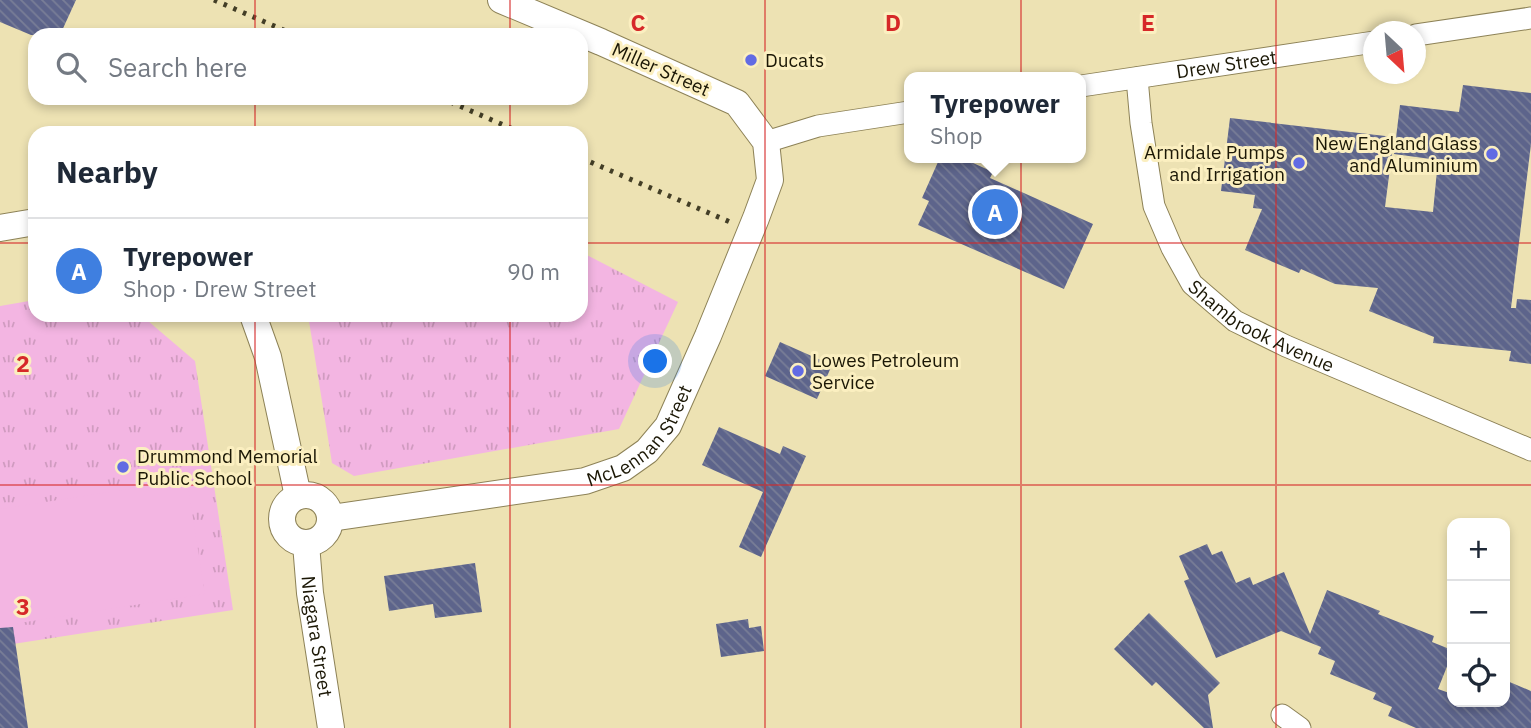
<!DOCTYPE html>
<meta charset="utf-8">
<style>
:root{--surface:#fff;--page:#f2f2f3;--text:#1f2937;--muted:#747a83;--line:#e0e1e3;--accent:#626be3}
body{margin:0;font-family:"IBM Plex Sans",sans-serif;background:var(--page);color:var(--text)}
.controls{position:absolute;right:21px;bottom:21px;display:grid;overflow:hidden;border-radius:14px;box-shadow:0 4px 10px #0003}
.controls button{width:63px;height:63px;display:grid;place-items:center;padding:0;border:0;border-bottom:2px solid var(--line);background:var(--surface);color:var(--text);font:35px sans-serif}
.compass{position:absolute;left:1363px;top:21px;width:63px;height:63px;border-radius:50%;background:var(--surface);box-shadow:0 4px 10px #0003;rotate:154deg}
.you{position:absolute;left:656px;top:362px;width:24px;height:24px;margin:-18px;border:5px solid #fff;border-radius:50%;background:#1a73e8;box-shadow:0 0 0 10px #1a73e833}
.badge{display:grid;place-items:center;width:46px;height:46px;border-radius:50%;background:var(--accent);color:#fff;font-size:23px;font-weight:700}
.pin{position:absolute;translate:-50% -50%;border:4px solid #fff;box-shadow:0 2px 7px #0006}
.popup{position:absolute;left:904px;top:72px;width:182px;height:91px;box-sizing:border-box;display:grid;place-content:center;border-radius:14px;background:var(--surface);filter:drop-shadow(0 2px 5px #0005);font-size:23px;white-space:nowrap;color:var(--muted)}
.popup b{font-size:26px;color:var(--text)}
.popup::after{content:'';position:absolute;left:50%;top:100%;margin-left:-14px;border:14px solid transparent;border-top-color:var(--surface)}
.list{margin:0;padding:0;list-style:none}
h2{display:flex;justify-content:space-between;align-items:center;height:91px;margin:0;padding:0 28px;font-size:30px}
h2 small{font-size:23px;font-weight:400;color:var(--muted)}
.list li{display:grid;grid-template-columns:46px 1fr auto;gap:21px;align-items:center;box-sizing:border-box;height:105px;padding:0 28px;border-top:2px solid var(--line)}
.list b{display:block;font-size:26px;white-space:nowrap}
.list p{margin:0;font-size:23px;white-space:nowrap;color:var(--muted)}
.list em{font-size:23px;font-style:normal;color:var(--muted)}
.icon{flex:none;width:38px;height:38px;fill:none;stroke:currentColor;stroke-width:2;stroke-linecap:round;stroke-linejoin:round}
.map{position:relative;flex:none;width:1531px;height:728px;overflow:hidden}
.search{position:absolute;background:var(--surface);box-shadow:0 4px 10px #0003;left:28px;top:28px;width:560px;height:77px;display:flex;align-items:center;gap:18px;box-sizing:border-box;padding:0 24px;border-radius:21px;color:var(--muted);font-size:26px}
.panel{position:absolute;background:var(--surface);box-shadow:0 4px 10px #0003;left:28px;top:126px;width:560px;height:196px;border-radius:21px}
.map>svg:first-child{display:block}
</style>
<div class="map">
<svg width="1531" height="728" viewBox="0 0 1531 728">
<defs>
<pattern id="grass-tufts" width="24" height="20" patternUnits="userSpaceOnUse" patternTransform="scale(1.75)"><rect width="24" height="20" fill="#f3b5e2"/><path d="M3 7l-1-3M5 7V3M7 7l1-3M15 17l-1-3M17 17v-4M19 17l1-3" fill="none" stroke="#d09bc0"/></pattern>
<pattern id="building-back-hatch" width="6" height="6" patternUnits="userSpaceOnUse" patternTransform="scale(1.75)"><rect width="6" height="6" fill="#5d648b"/><path d="M-1 5l2 2M0 0l6 6M5-1l2 2" fill="none" stroke="#797e97"/></pattern>
</defs>
<rect width="100%" height="100%" fill="#ede2b3"/>
<path fill="url(#grass-tufts)" d="M581,252L678,302L619,429L354,476L332,463L308,315H581Z
M35,300V315H141L195,361L233,610L0,646V306Z"/>
<path fill="#f3b5e2" d="M187,480L205,594L0,626V509Z"/>
<path fill="url(#building-back-hatch)" d="M0,0H76L60,35H31L0,22Z
M1463,85L1531,93V144L1511,308H1516L1517,299L1531,300V364L1509,361L1511,351L1433,343L1434,337L1369,311L1378,288L1335,284L1301,269L1299,273L1245,250L1262,209L1253,208L1255,195L1221,191L1230,118L1394,137L1385,207L1433,212L1438,160L1394,154L1400,105L1459,112Z
M950,158H962L993,172L990,178L1093,224L1064,289L918,225L929,201L922,198L938,162Z
M780,342L832,365L817,399L765,376Z
M719,427L780,454L783,446L806,456L761,557L739,547L763,492L702,465Z
M1207,544L1212,555L1222,551L1236,583L1250,577L1253,585L1284,572L1310,634L1327,590L1380,611L1378,614L1434,636L1432,642L1452,650V654L1438,689L1452,694V702H1505V680L1531,691V728H1416L1388,716L1392,707L1373,699L1376,693L1330,674L1335,661L1318,654L1321,647L1281,631L1216,658L1184,581L1189,579L1179,556Z
M475,563L482,612L435,618L433,604L389,611L384,576Z
M1149,613L1220,683L1208,695L1213,728H1204L1156,682L1152,686L1114,649Z
M748,619L749,628L761,626L764,651L721,657L716,624Z
M13,627L28,728H0V628Z"/>
<g fill="none" stroke-linecap="round" stroke-linejoin="round">
<defs>
<g id="minor">
<path d="M1416,35L1531,18"/>
<path id="s1" d="M1137,78L1141,123L1154,206L1172,248L1192,284L1235,321L1286,346L1531,450"/>
<path id="s2" d="M1081,86L1374,42"/>
<path d="M766,142L818,126L909,112"/>
<path d="M1282,715L1300,728"/>
</g>
<g id="tertiary">
<path d="M0,228L35,222"/>
<path d="M253,315L268,357L298,496"/>
<circle cx="306" cy="519" r="24"/>
<path id="s3" d="M331,518L585,481L623,468L647,451L668,426L708,336L756,218L770,180L766,142L737,103L601,42L501,0"/>
<path id="s4" d="M306,544L310,593L331,728"/>
</g>
</defs>
<use href="#minor" stroke="#8d8257" stroke-width="23"/>
<use href="#tertiary" stroke="#8d8257" stroke-width="28"/>
<use href="#minor" stroke="#fff" stroke-width="21"/>
<use href="#tertiary" stroke="#fff" stroke-width="26"/>
<path stroke="#433e26" stroke-width="5" stroke-dasharray="3.5 7" stroke-linecap="butt" d="M214,0L295,35
M441,98L522,133
M581,158L730,222"/>
</g>
<path fill="none" stroke="#d62828" stroke-width="2" stroke-opacity="0.55" d="M255,0V35M510,0V35M765,0V728M1021,0V728M1276,0V728M255,98V133M510,98V133M0,243H35M581,243H1531M255,315V728M510,315V728M0,485H1531"/>
<g fill="#626be3" stroke="#fbefc0" stroke-width="2.5">
<circle cx="751" cy="60" r="7"/>
<circle cx="1492" cy="154" r="7"/>
<circle cx="1299" cy="163" r="7"/>
<circle cx="798" cy="371" r="7"/>
<circle cx="123" cy="467" r="7"/>
</g>
<g text-anchor="middle" stroke-width="6" stroke-linejoin="round" paint-order="stroke">
<g font-size="19" fill="#1b1705" stroke="#fbefc0" text-anchor="start">
<text x="765" y="67">Ducats</text>
<text x="1478" y="150" text-anchor="end">New England Glass<tspan x="1478" dy="22">and Aluminium</tspan></text>
<text x="1285" y="159" text-anchor="end">Armidale Pumps<tspan x="1285" dy="22">and Irrigation</tspan></text>
<text x="812" y="367">Lowes Petroleum<tspan x="812" dy="22">Service</tspan></text>
<text x="137" y="463">Drummond Memorial<tspan x="137" dy="22">Public School</tspan></text>
</g>
<g font-size="19" fill="#1b1705" stroke="#fbefc0">
<text dy="7" stroke="none"><textPath href="#s2" startOffset="147">Drew Street</textPath></text>
<text transform="translate(661 69) rotate(24)" y="7">Miller Street</text>
<text dy="7" stroke="none"><textPath href="#s1" startOffset="298">Shambrook Avenue</textPath></text>
<text dy="7" stroke="none"><textPath href="#s3" startOffset="331">McLennan Street</textPath></text>
<text dy="7" stroke="none"><textPath href="#s4" startOffset="93">Niagara Street</textPath></text>
</g>
</g>
<g font-size="23" text-anchor="middle" font-weight="bold" fill="#d62828" stroke="#fbefc0" stroke-width="6" stroke-linejoin="round" paint-order="stroke">
<text x="638" y="31">C</text>
<text x="893" y="31">D</text>
<text x="1148" y="31">E</text>
<text x="23" y="372">2</text>
<text x="23" y="615">3</text>
</g>
</svg>
<div class="controls">
<button>+</button>
<button>−</button>
<button><svg class="icon" aria-label="locate" viewBox="0 0 24 24"><circle cx="12" cy="12" r="6"/><path d="M12 2v4M12 18v4M2 12h4M18 12h4"/></svg></button>
</div>
<svg class="compass" viewBox="-18 -18 36 36"><path d="M0-13l5 13h-10z" fill="#e53935"/><path d="M0 13l5-13h-10z" fill="#747a83"/></svg>
<div class="you"></div>
<div class="pin badge" style="left:995px;top:212px;background:#3f7fe0">A</div>
<div class="popup"><b>Tyrepower</b>Shop</div>
<div class="search"><svg class="icon" aria-label="search" viewBox="0 0 24 24"><circle cx="10" cy="10" r="6"/><path d="M15 15l6 6"/></svg>Search here</div>
<section class="panel">
<h2>Nearby<small></small></h2>
<ul class="list">
<li><span class="badge" style="background:#3f7fe0">A</span><div><b>Tyrepower</b><p>Shop · Drew Street</p></div><em>90 m</em></li>
</ul>
</section>
</div>
